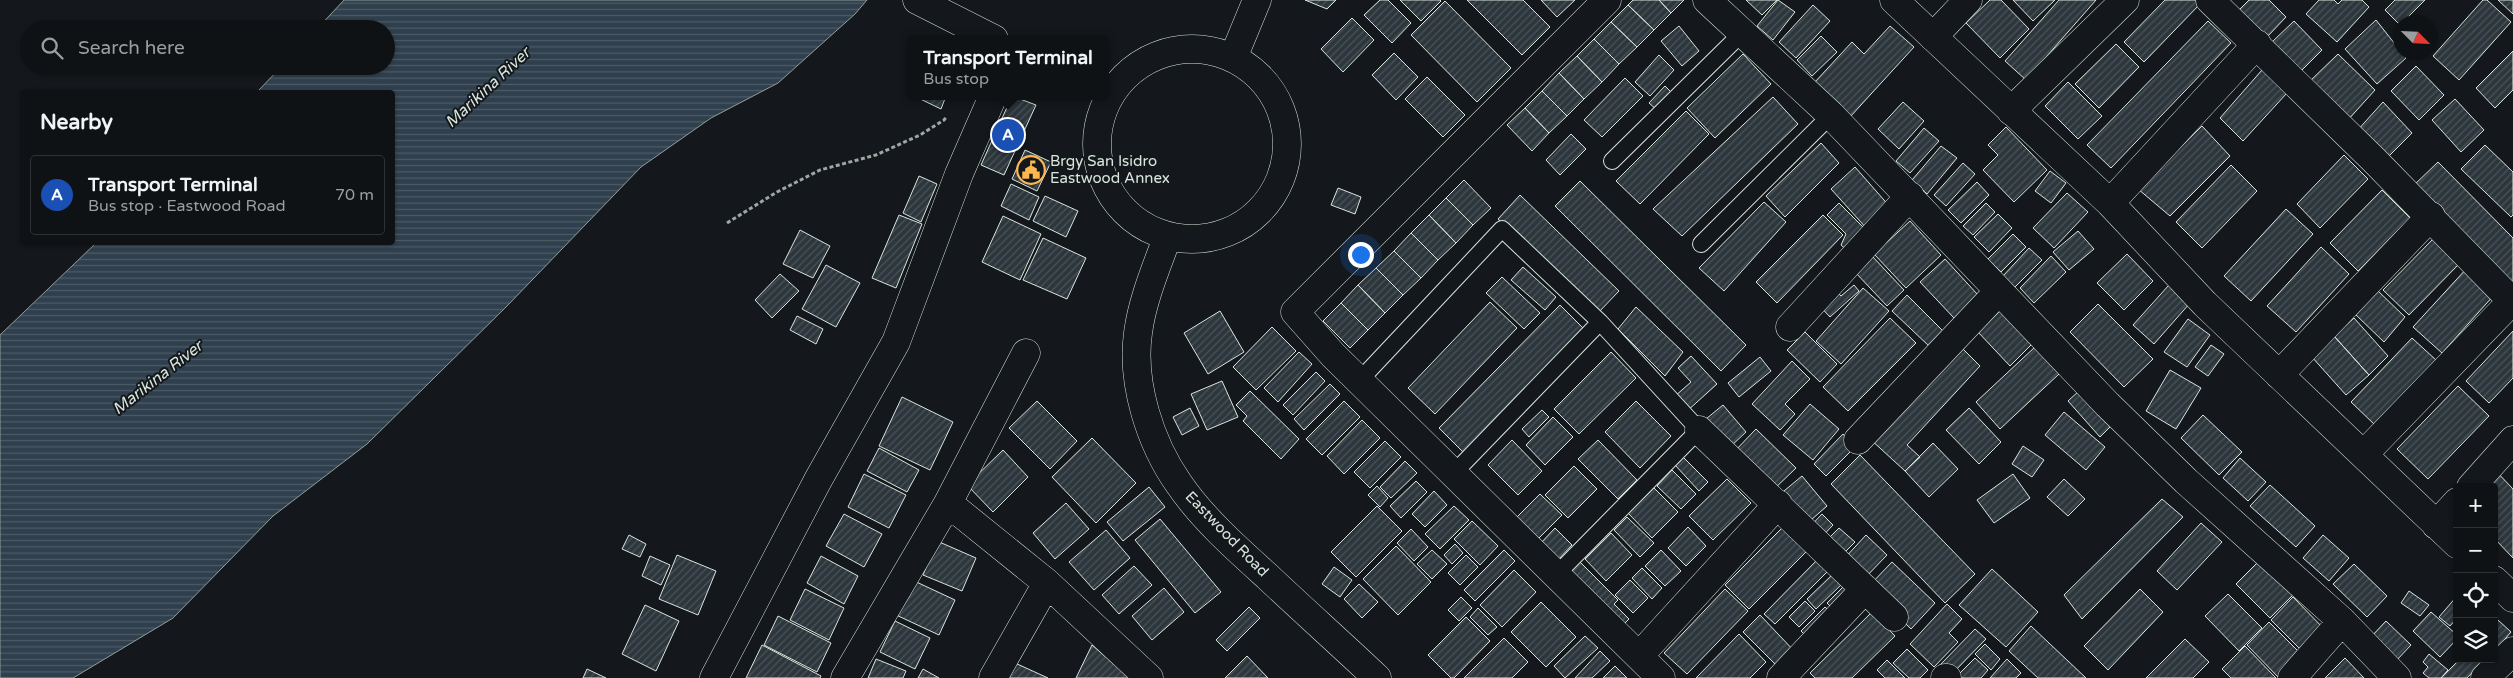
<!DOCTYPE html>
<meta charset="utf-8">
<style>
:root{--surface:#0f1215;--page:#1d2022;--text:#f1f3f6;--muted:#9b9ea0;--line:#2f3234;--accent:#8c9099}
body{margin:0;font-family:"Varela Round",sans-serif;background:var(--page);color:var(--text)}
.controls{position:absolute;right:15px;bottom:15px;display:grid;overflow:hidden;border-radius:5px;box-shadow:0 1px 4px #0004}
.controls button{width:45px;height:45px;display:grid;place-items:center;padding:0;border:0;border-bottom:1px solid var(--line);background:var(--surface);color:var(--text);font:25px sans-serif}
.compass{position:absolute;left:2393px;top:15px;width:45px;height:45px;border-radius:50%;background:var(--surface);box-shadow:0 1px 4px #0004;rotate:114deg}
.you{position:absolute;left:1360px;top:254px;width:18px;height:18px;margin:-12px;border:4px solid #fff;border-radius:50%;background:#1a73e8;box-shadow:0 0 0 8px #1a73e833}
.badge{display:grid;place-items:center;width:32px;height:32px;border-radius:50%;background:var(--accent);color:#fff;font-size:16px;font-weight:700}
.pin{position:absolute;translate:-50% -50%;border:2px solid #fff;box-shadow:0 1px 5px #0006}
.popup{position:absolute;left:907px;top:35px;width:202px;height:65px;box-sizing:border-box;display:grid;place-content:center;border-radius:5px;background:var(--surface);filter:drop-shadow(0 1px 4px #0005);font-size:16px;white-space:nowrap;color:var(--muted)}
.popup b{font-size:19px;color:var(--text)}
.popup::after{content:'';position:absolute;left:50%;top:100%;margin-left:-10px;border:10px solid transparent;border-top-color:var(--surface)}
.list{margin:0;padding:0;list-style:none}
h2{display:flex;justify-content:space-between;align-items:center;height:65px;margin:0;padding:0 20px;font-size:21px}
h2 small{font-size:16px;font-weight:400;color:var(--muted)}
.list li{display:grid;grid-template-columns:32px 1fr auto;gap:15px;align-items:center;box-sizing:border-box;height:80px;margin:0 10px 10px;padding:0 10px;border:1px solid var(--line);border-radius:5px}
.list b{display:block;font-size:19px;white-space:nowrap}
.list p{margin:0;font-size:16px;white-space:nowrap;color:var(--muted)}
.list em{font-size:16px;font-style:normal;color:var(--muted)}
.icon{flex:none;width:28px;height:28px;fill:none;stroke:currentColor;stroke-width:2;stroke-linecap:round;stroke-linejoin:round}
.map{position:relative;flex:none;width:2513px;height:678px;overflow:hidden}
.search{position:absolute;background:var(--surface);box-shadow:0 1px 4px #0004;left:20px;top:20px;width:375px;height:55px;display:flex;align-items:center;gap:12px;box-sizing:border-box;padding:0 18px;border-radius:28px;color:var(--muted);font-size:19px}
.panel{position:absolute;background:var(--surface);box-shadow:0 1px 4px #0004;left:20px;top:90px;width:375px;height:155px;border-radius:5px}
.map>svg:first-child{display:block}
</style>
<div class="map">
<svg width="2513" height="678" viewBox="0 0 2513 678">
<defs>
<pattern id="water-rules" width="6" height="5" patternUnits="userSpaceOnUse" patternTransform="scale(1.25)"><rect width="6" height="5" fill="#2f3f4d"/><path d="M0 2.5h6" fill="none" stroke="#4c5b66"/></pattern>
<pattern id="building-hatch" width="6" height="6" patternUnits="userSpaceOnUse" patternTransform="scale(1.25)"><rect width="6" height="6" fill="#2c363c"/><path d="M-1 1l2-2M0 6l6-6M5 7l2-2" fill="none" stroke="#4a5358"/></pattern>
</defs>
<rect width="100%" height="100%" fill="#14181c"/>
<path fill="url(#water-rules)" stroke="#939e99" d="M344,0H867L855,14L778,83L711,118L641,167L507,306L367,444L273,516L173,618L73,678H0V335L96,243L392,242V92H257L282,66H386V29H317Z"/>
<path fill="url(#building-hatch)" stroke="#d8e6dc" d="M1305,0H1336L1327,9Z
M1380,0H1388L1411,23L1392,43L1364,15Z
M1400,0H1440L1441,1L1421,21Z
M1467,0H1523L1550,27L1522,55Z
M1541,0H1575L1557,17Z
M1633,0H1659L1671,13L1654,30L1628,5Z
M1659,0H1684L1671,13Z
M1746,0H1777L1762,15Z
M1778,0L1795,12L1773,40L1757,26Z
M1990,0H2001L2029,29L2000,58L1966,23Z
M2013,0H2055L2033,21Z
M2059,0H2096L2026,80L2005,61Z
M2165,0H2196L2200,4L2144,62L2124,42Z
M2249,0H2269L2286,17L2267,37L2239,10Z
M2319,0H2334L2338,4L2342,0H2362L2369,7L2337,42L2306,14Z
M2395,0H2425L2400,25L2385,10Z
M2483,0H2487L2511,22L2459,80L2433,56Z
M2498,0H2513V14Z
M1445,1L1511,68L1477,102L1411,35Z
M1628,5L1654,30L1637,47L1611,22Z
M1813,5L1830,21L1796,58L1779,42Z
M1352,18L1374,40L1343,72L1321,49Z
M2376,20L2406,58L2377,84L2345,49Z
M2208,21L2231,43L2111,168L2087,145Z
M2294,21L2322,50L2301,71L2272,42Z
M1611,22L1637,47L1619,64L1594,39Z
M1679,26L1699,51L1682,66L1661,41Z
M1890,26L1914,47L1850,117L1814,83L1852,42L1864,54Z
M1821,36L1837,52L1812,76L1797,60Z
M1594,39L1619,64L1602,82L1577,56Z
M2116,44L2139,67L2099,108L2075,84Z
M2513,51V90L2495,108L2476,88Z
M1394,53L1418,77L1396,100L1372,75Z
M1743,54L1771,84L1715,138L1687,108Z
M2338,54L2375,90L2347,121L2309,82Z
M1659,55L1674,70L1650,96L1635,82Z
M1577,56L1602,82L1584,99L1559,73Z
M2416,66L2444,95L2419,120L2391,91Z
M2262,70L2287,93L2243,141L2220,118Z
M1559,73L1584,99L1567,116L1542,91Z
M1427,77L1465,115L1443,137L1405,99Z
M1625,78L1643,96L1602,137L1584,120Z
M2068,82L2102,116L2078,139L2045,106Z
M1665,86L1673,94L1657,110L1649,103Z
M1542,91L1567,116L1549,133L1525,108Z
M914,96H946L941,109Z
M1012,96L1036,105L1004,175L981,165Z
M1773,97L1798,124L1682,236L1653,209Z
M2455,99L2484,130L2461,152L2432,120Z
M1903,102L1924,121L1899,149L1878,129Z
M2383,102L2412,133L2385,160L2356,132Z
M1525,108L1549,133L1532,151L1507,125Z
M1686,111L1709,134L1640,204L1616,181Z
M2202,126L2230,156L2170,216L2138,189Z
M2006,127L2047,170L2014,202L1983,170L1998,155L1988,145Z
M1924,128L1939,141L1910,173L1896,161Z
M1571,134L1586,149L1560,175L1546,160Z
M1821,143L1839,163L1785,217L1766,196Z
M2485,145L2513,172V215L2511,217L2461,169Z
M1941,146L1957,158L1927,194L1912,180Z
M1025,150L1051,162L1037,191L1012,179Z
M2344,155L2368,179L2320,228L2297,204Z
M2438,162L2513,238V289L2412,187Z
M1963,163L1975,174L1946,206L1934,195Z
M2231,165L2257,191L2202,248L2176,222Z
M1855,167L1891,208L1868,230L1831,189Z
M2050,171L2066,183L2051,203L2035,191Z
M919,176L937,184L921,222L903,213Z
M1464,180L1491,208L1473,225L1446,198Z
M1580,181L1746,345L1721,371L1555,206Z
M1977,182L1989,195L1961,223L1948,210Z
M1011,184L1039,197L1029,220L1001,206Z
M1338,188L1361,197L1355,214L1331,205Z
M2382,190L2410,218L2358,271L2330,243Z
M2067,193L2088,212L2054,248L2033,228Z
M1520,195L1619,291L1596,315L1498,219Z
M1045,196L1078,211L1066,237L1033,221Z
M1446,198L1473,225L1456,243L1429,215Z
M1764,202L1786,222L1724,291L1699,268Z
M1839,203L1869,233L1850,253L1841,245L1846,234L1827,215Z
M1986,203L1995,212L1973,235L1963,226Z
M2286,209L2313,234L2251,301L2224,276Z
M1998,214L2012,228L1989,252L1974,237Z
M899,215L922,224L896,288L872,278Z
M1429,215L1456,243L1438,260L1411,233Z
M1823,215L1843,235L1777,303L1756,282Z
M1003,216L1041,234L1020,280L982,262Z
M1910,221L1941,255L1906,288L1874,254Z
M800,230L830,246L813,278L783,264Z
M2078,231L2094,249L2069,270L2053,252Z
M1411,233L1438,260L1421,278L1394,251Z
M2013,234L2026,247L2001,272L1988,259Z
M2435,237L2461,262L2409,315L2383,290Z
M1043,238L1086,258L1067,299L1023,280Z
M2321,247L2349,274L2296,332L2267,306Z
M2029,248L2042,260L2014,288L2002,277Z
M1394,251L1421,278L1403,295L1376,268Z
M2127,254L2153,281L2124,310L2097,283Z
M1872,256L1904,290L1887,306L1855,272Z
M2051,256L2066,272L2034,303L2020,288Z
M1945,259L1978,295L1954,318L1920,282Z
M826,265L860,283L836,327L802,309Z
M1523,267L1556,297L1545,310L1511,280Z
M1376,268L1403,295L1385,313L1358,285Z
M2467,268L2495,294L2442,353L2413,327Z
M780,274L799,291L772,318L755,300Z
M1502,277L1540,313L1524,329L1486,293Z
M1358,285L1385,313L1368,330L1341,303Z
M1854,285L1859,291L1830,317L1816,302L1832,286L1841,296Z
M2169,285L2190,303L2154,344L2133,325Z
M1863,288L1889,311L1841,364L1816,341Z
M2377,290L2405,317L2384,342L2354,313Z
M1907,295L1944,332L1930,347L1892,311Z
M1490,302L1517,328L1435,414L1408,388Z
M1341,303L1368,330L1350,348L1323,321Z
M2098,304L2153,359L2124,387L2070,332Z
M1560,305L1585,330L1464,453L1439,428Z
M2005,306L2037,339L2010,366L1978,332Z
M1636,307L1683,352L1665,376L1618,329Z
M1220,311L1244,352L1208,374L1184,333Z
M797,316L823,329L816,344L790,330Z
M1890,318L1916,343L1848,411L1823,387Z
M2354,318L2388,356L2369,375L2334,336Z
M2188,319L2210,335L2187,367L2164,352Z
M1272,327L1296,351L1256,390L1233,367Z
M2513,331V378L2489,403L2466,381Z
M1805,332L1837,364L1820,382L1787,350Z
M2334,336L2369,375L2346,395L2311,356Z
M2412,338L2436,360L2375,425L2351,402Z
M2211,345L2224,354L2208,376L2195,367Z
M1961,347L1980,366L1907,445L1920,457L1905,471L1869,438Z
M2035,347L2059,374L2000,429L1976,402Z
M1299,352L1312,364L1278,402L1264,388Z
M1611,352L1636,378L1579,434L1554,409Z
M1691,356L1717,384L1686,412L1674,397L1691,382L1678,368Z
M1760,357L1771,371L1739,397L1728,383Z
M1792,361L1810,379L1785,404L1795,414L1780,430L1752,404Z
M2170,370L2201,388L2176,429L2146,411Z
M1316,372L1325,381L1293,415L1283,405Z
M1222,381L1238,417L1207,430L1191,394Z
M1330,384L1340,394L1304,430L1294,419Z
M2458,386L2489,416L2428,479L2397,449Z
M2080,390L2112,425L2100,437L2068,401Z
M1250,391L1299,439L1281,459L1243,421L1247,416L1236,405Z
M902,397L953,422L930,470L879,446Z
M1037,401L1077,441L1050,469L1009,428Z
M1344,401L1360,417L1322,455L1306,439Z
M1636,401L1671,436L1640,468L1605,432Z
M1810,404L1839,429L1813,460L1783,435Z
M1723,405L1746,432L1730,447L1706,419Z
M1190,408L1199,426L1182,435L1173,417Z
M1969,408L2001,442L1979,464L1946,430Z
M1542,410L1549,417L1529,437L1522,429Z
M2064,412L2105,447L2086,470L2045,435Z
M2203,415L2242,452L2219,475L2181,438Z
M1553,417L1573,437L1545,465L1526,445Z
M1362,420L1380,438L1344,474L1327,456Z
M1756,429L1796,468L1771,492L1732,454Z
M1843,434L1855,447L1826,476L1814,464Z
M1092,438L1136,483L1096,523L1052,477Z
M1512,440L1542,471L1518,495L1488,465Z
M1598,440L1637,480L1618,499L1578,459Z
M1385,441L1401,457L1370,488L1354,472Z
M1933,443L1958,469L1929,497L1905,471Z
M2023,446L2044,460L2032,477L2012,464Z
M879,448L919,470L907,492L867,471Z
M1003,450L1028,477L993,512L967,485Z
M1860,455L1975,574L1945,603L1831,484Z
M1683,457L1708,482L1699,491L1675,465Z
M2240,458L2266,482L2248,501L2223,478Z
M1405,461L1417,473L1391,498L1380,487Z
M1574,466L1597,489L1568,518L1545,495Z
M2494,469L2513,489V558L2494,538V487H2475Z
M1672,470L1696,494L1681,509L1657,486Z
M864,474L906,495L889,528L848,507Z
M2013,474L2030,498L1994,523L1977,500Z
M1802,476L1827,506L1803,527L1778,496Z
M1727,479L1751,503L1713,540L1689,516Z
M2064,479L2085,499L2068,516L2047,497Z
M1416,481L1427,492L1401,518L1390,506Z
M2270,485L2315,526L2296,547L2250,506Z
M1377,486L1388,498L1380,507L1368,495Z
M1149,487L1165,507L1123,541L1107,522Z
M1654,488L1678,512L1652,538L1628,513Z
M1434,491L1447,505L1425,527L1412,514Z
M1540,494L1562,515L1537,540L1516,518Z
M2162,499L2183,517L2082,619L2064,595Z
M1066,503L1089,529L1055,559L1033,533Z
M1377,506L1402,531L1356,577L1331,552Z
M1454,506L1469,520L1440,549L1425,534Z
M844,514L882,534L864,567L826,546Z
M1822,514L1833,525L1817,542L1806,531Z
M1627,517L1654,543L1640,557L1614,530Z
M1160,519L1221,592L1195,613L1135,540Z
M1472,521L1498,546L1480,565L1454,539Z
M2201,523L2222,542L2177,590L2157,571Z
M1786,524L1810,548L1749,609L1725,585Z
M1688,527L1706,546L1686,566L1668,548Z
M1555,528L1572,545L1556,562L1539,545Z
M1839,528L1855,542L1841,556L1826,541Z
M1411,529L1428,547L1414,561L1397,543Z
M1106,530L1130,558L1094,590L1069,562Z
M1611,533L1632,555L1606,581L1585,559Z
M629,535L646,544L640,557L622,549Z
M1866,535L1887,555L1863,580L1843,560Z
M2323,535L2349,558L2329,581L2303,558Z
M937,541L976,558L962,591L923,575Z
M1455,544L1463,553L1452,564L1444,555Z
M1396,546L1431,582L1398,615L1363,579Z
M1432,550L1447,564L1432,579L1417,564Z
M1504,550L1515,561L1475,601L1464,590Z
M1661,550L1681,571L1665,586L1645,566Z
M677,555L716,571L698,615L659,599Z
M1466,555L1478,567L1460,585L1448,573Z
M650,556L670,565L661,585L642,576Z
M821,556L858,576L844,604L807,583Z
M1818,559L1829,570L1775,624L1764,614Z
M2259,561L2293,595L2270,618L2236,584Z
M1580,562L1618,600L1614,604L1629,619L1619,629L1566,576Z
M1892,562L1935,603L1911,629L1868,587Z
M2354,564L2387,596L2367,617L2333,584Z
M1134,566L1152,585L1119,614L1102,595Z
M1334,567L1352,580L1340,597L1322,584Z
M1642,568L1662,588L1652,599L1632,578Z
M1992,569L2038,612L2006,647L1959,605Z
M1514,570L1536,592L1502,627L1480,605Z
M1832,575L1842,584L1816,609L1807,599Z
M910,579L955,600L939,635L894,614Z
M1630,580L1648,598L1633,613L1615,595Z
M1359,584L1378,602L1362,618L1344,599Z
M1844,586L1855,597L1838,614L1827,603Z
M1164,588L1184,612L1152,640L1132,616Z
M805,589L844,608L829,640L790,620Z
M1725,589L1748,611L1687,674L1664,653Z
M2140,589L2163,612L2108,670L2084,646Z
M2409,591L2429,605L2420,616L2401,603Z
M2228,594L2262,628L2239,651L2205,616Z
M2457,596V618L2450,626L2439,617Z
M1461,597L1472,608L1459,621L1448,610Z
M2293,597L2327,632L2305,654L2271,620Z
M1805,601L1815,611L1799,627L1789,617Z
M1541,602L1576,637L1546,667L1511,632Z
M1947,604L1962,619L1949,633L1958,642L1934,667L1910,644Z
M645,605L679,621L656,671L622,654Z
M1249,607L1260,618L1227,651L1216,640Z
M1825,607L1835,616L1810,640L1801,631Z
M1478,608L1497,627L1488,635L1470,617Z
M1872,612L1895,636L1852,678H1815L1810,673Z
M2431,612L2457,635V639L2440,657L2413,631Z
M1760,615L1797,654L1781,670L1743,632Z
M778,616L831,643L817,672L764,645Z
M1466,617L1490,641L1454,678H1451L1428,655Z
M2498,620L2511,632L2494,652V625Z
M895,621L930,638L915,669L880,652Z
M2386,621L2411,645L2395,662L2370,638Z
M2269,622L2303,656L2279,678L2247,645Z
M2031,626L2086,678H2038L2009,651Z
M1975,629L1986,639L1949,677L1939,666Z
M1739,634L1766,662L1750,678H1696Z
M1585,636L1598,648L1565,678L1554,666Z
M1504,638L1528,662L1512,678H1464Z
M2185,639L2209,662L2193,678H2146Z
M1985,644L2000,659L1991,670L1975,654Z
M762,645L821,676L820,678H746Z
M1092,645L1130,678H1076Z
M2245,646L2276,678H2231L2222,669Z
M1907,649L1928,670L1920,678H1909L1893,663Z
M1600,651L1610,661L1592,678H1575Z
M2429,654L2448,670L2441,678H2429L2423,673L2428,667L2423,662Z
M1247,656L1268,678H1225Z
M1975,658L1988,670L1981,678H1955Z
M2345,658L2364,678H2325Z
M876,659L906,671L903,678H868Z
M2007,659L2021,673L2016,678H1990Z
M2460,659H2481L2483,661L2467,678H2441Z
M1887,660L1905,678H1885L1877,670Z
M1015,663L1048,678H1009Z
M1615,666L1627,678H1603Z
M587,669L606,678H583Z
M923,669L939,678H918Z"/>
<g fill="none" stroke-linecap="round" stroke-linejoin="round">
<defs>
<path id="service" d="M1612,161L1742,33
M1701,244L1831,115
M1359,381L1502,229L1600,322L1699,430L1556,575
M1453,474L1600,322"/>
<path id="minor" d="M1607,0L1295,312L1333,355L1661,678
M1707,0L1831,115L2108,405L2186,481L2342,621L2397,678
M1894,0L2110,203L2205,304L2457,544
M2210,0L2374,160L2513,302
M1933,37L1968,0
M2011,111L2125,0
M2110,203L2257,44
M1790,327L1910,196
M1026,353L948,503L1047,583L1149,678
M2279,375L2431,216
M1699,430L1894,617
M1858,440L1999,291
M2364,454L2512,301
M2471,487L2513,440
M2436,525L2457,502
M2494,580L2513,598
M1639,656L1778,504
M714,678L818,480L896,342L959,174L993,96
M845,678L948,503
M993,678L1047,583
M1781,678L1865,589
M1945,678H1947
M2292,678L2342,621
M2485,678L2513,651"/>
<path id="tertiary" d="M1233,58L1257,0"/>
<path id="secondary" d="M917,0L994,39
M1097 144a95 95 0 1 1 190 0a95 95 0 1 1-190 0Z
M1167,238C1156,268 1142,301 1138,333C1131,383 1150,443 1179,484C1203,519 1237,549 1268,577C1304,611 1341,644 1377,678"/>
</defs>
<use href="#service" stroke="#d8e6dc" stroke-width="18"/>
<use href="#minor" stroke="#d8e6dc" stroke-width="29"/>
<use href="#tertiary" stroke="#d8e6dc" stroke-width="29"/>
<use href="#secondary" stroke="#d8e6dc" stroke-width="29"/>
<path stroke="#9da8a2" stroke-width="3" stroke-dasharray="4 2.5" stroke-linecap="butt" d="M727,223L777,192L820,170L876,155L920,135L944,120L947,116"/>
<use href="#service" stroke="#14181c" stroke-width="16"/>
<use href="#minor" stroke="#14181c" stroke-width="28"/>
<use href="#tertiary" stroke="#14181c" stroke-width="28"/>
<use href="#secondary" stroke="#14181c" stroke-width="28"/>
</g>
<defs>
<symbol id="civic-ring" viewBox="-11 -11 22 22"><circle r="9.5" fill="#14181c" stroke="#ffb74d" stroke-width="1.5"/><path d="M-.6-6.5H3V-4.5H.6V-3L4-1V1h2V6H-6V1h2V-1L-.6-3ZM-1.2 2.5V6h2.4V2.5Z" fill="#ffb74d"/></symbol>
</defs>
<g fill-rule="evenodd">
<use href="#civic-ring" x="1015" y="154" width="32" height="32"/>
</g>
<g text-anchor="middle" stroke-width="4" stroke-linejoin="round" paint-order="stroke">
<g font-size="15" fill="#d8e6dc" stroke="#14181c" text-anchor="start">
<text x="1050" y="166">Brgy San Isidro<tspan x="1050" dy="17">Eastwood Annex</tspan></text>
</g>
<g font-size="15" fill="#d8e6dc" stroke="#14181c">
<text transform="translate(1227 534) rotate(46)" y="5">Eastwood Road</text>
</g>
<g font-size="16" font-style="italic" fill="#d8e6dc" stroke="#14181c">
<text transform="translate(487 87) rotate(-43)" y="6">Marikina River</text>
<text transform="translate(157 377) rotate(-38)" y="6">Marikina River</text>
</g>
</g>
</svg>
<div class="controls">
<button>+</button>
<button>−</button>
<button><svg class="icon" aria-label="locate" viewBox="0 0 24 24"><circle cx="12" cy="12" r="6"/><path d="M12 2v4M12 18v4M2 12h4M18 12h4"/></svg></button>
<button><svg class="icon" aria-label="layers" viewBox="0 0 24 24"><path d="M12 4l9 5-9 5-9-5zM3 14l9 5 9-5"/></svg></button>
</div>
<svg class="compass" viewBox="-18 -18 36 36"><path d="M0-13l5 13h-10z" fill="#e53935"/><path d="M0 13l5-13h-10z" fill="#9b9ea0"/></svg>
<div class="you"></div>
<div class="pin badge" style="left:1008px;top:135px;background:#1a4fb4">A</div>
<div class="popup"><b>Transport Terminal</b>Bus stop</div>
<div class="search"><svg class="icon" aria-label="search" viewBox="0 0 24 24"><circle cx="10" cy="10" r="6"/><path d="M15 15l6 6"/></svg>Search here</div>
<section class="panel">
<h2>Nearby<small></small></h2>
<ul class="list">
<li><span class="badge" style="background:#1a4fb4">A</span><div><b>Transport Terminal</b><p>Bus stop · Eastwood Road</p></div><em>70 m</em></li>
</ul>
</section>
</div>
